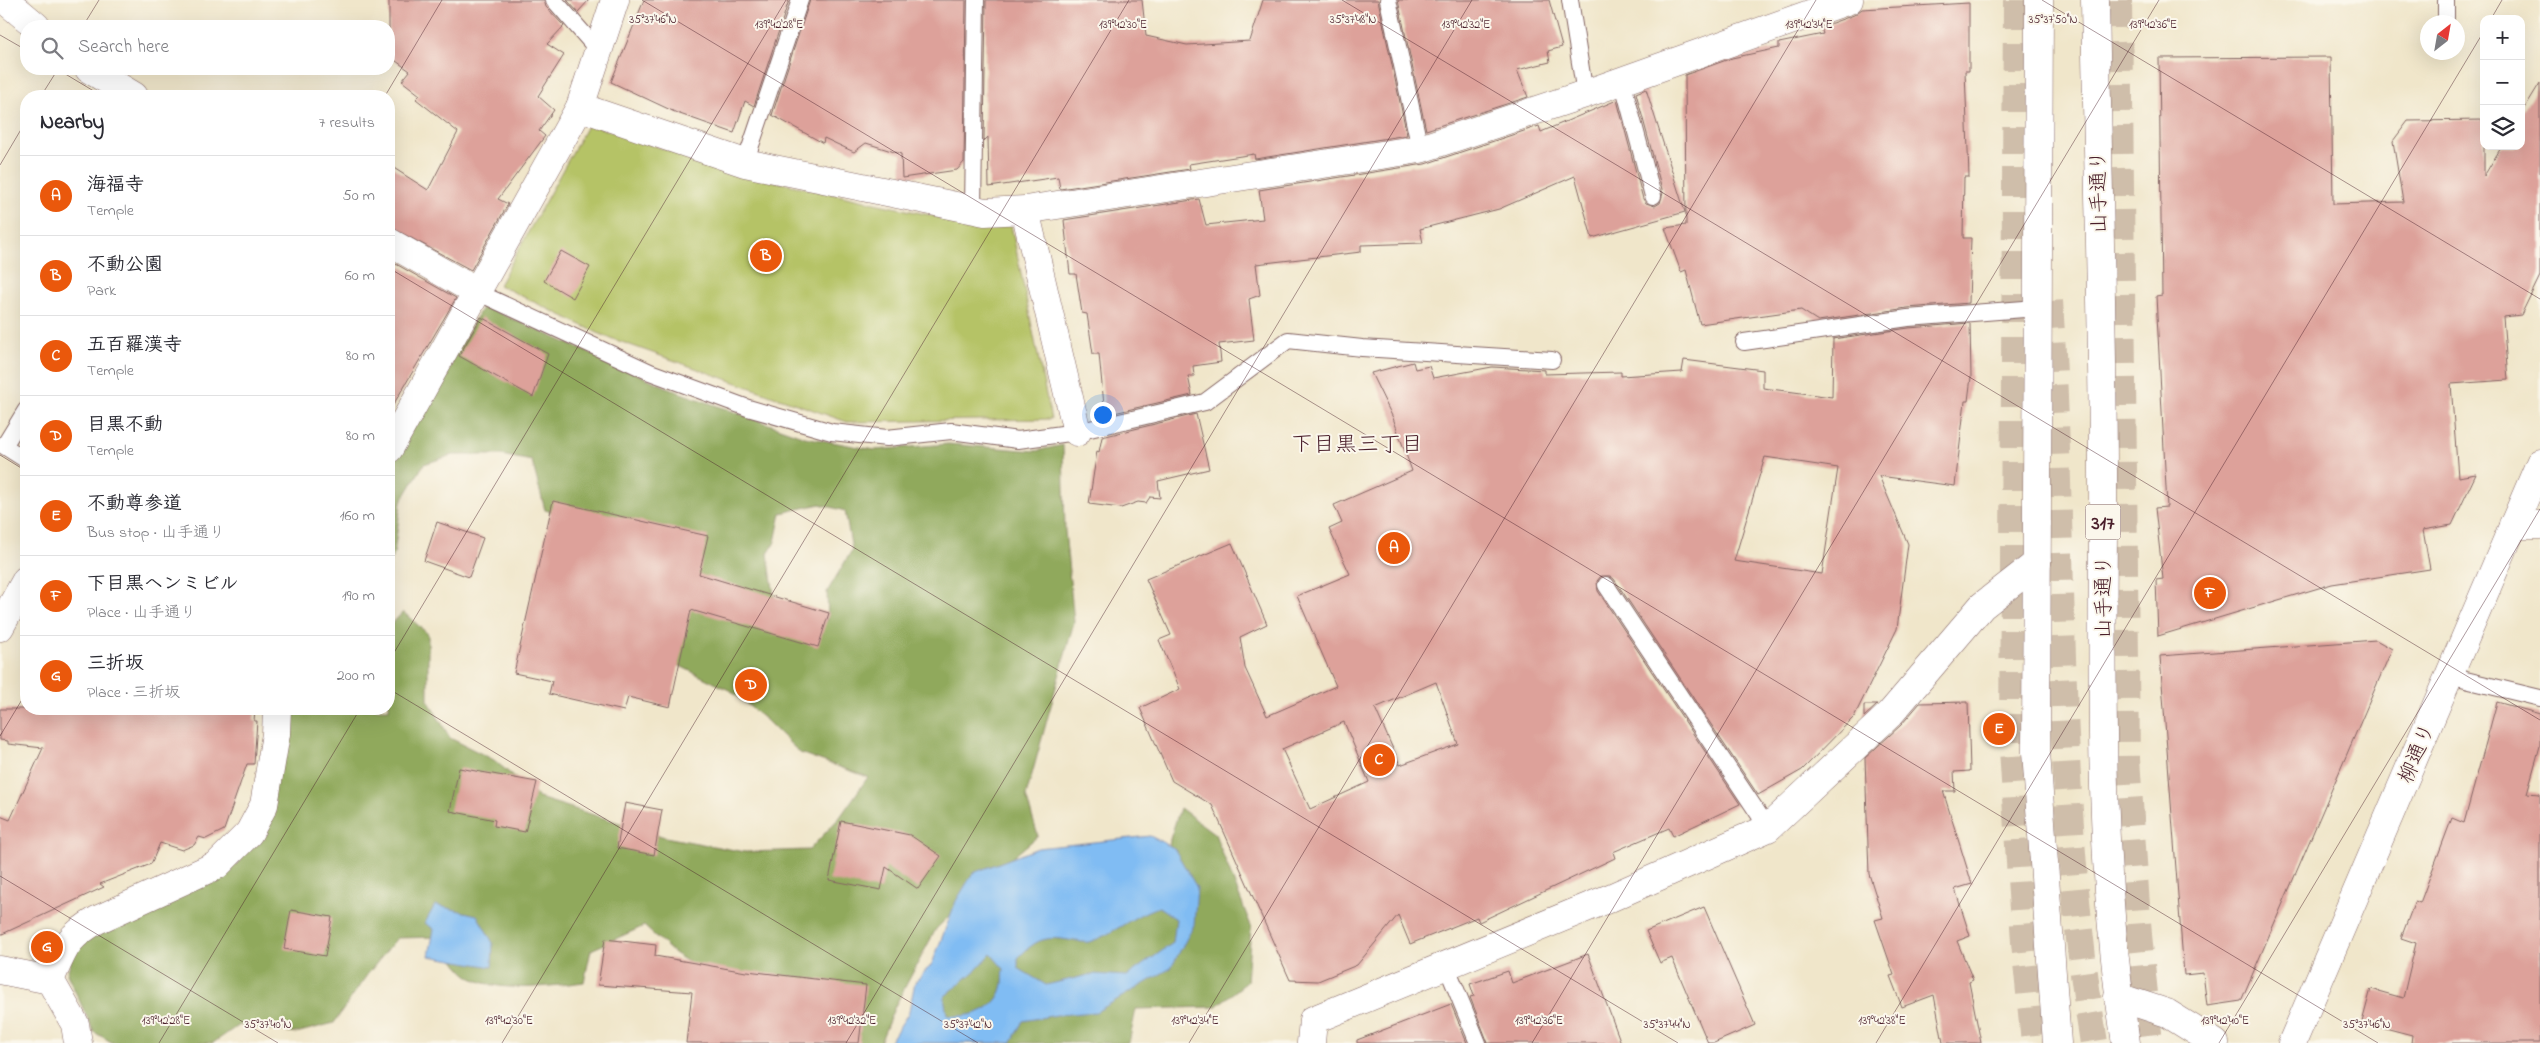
<!DOCTYPE html>
<meta charset="utf-8">
<style>
:root{--surface:#fff;--page:#f7f7f7;--text:#2b2b33;--muted:#7c7c81;--line:#e1e1e2;--accent:#ea580c}
body{margin:0;font-family:"Indie Flower","Klee One",sans-serif;background:var(--page);color:var(--text)}
.controls{position:absolute;right:15px;top:15px;display:grid;overflow:hidden;border-radius:10px;box-shadow:0 5px 20px #0002}
.controls button{width:45px;height:45px;display:grid;place-items:center;padding:0;border:0;border-bottom:1px solid var(--line);background:var(--surface);color:var(--text);font:25px sans-serif}
.compass{position:absolute;left:2420px;top:15px;width:45px;height:45px;border-radius:50%;background:var(--surface);box-shadow:0 5px 20px #0002;rotate:31deg}
.you{position:absolute;left:1102px;top:414px;width:18px;height:18px;margin:-12px;border:4px solid #fff;border-radius:50%;background:#1a73e8;box-shadow:0 0 0 8px #1a73e833}
.badge{display:grid;place-items:center;width:32px;height:32px;border-radius:50%;background:var(--accent);color:#fff;font-size:16px;font-weight:700}
.pin{position:absolute;translate:-50% -50%;border:2px solid #fff;box-shadow:0 1px 5px #0006}
.list{margin:0;padding:0;list-style:none}
h2{display:flex;justify-content:space-between;align-items:center;height:65px;margin:0;padding:0 20px;font-size:21px}
h2 small{font-size:16px;font-weight:400;color:var(--muted)}
.list li{display:grid;grid-template-columns:32px 1fr auto;gap:15px;align-items:center;box-sizing:border-box;height:80px;padding:0 20px;border-top:1px solid var(--line)}
.list b{display:block;font-size:19px;white-space:nowrap}
.list p{margin:0;font-size:16px;white-space:nowrap;color:var(--muted)}
.list em{font-size:16px;font-style:normal;color:var(--muted)}
.icon{flex:none;width:28px;height:28px;fill:none;stroke:currentColor;stroke-width:2;stroke-linecap:round;stroke-linejoin:round}
.map{position:relative;flex:none;width:2540px;height:1043px;overflow:hidden}
.search{position:absolute;background:var(--surface);box-shadow:0 5px 20px #0002;left:20px;top:20px;width:375px;height:55px;display:flex;align-items:center;gap:12px;box-sizing:border-box;padding:0 18px;border-radius:20px;color:var(--muted);font-size:19px}
.panel{position:absolute;background:var(--surface);box-shadow:0 5px 20px #0002;left:20px;top:90px;width:375px;height:625px;border-radius:20px}
.map>svg:first-child{display:block}
</style>
<div class="map">
<svg width="2540" height="1043" viewBox="0 0 2540 1043">
<rect width="100%" height="100%" fill="#fbf7ec"/>
<filter id="ink" filterUnits="userSpaceOnUse"><feTurbulence type="fractalNoise" baseFrequency=".02" numOctaves="2"/><feDisplacementMap in="SourceGraphic" scale="10" xChannelSelector="R" yChannelSelector="G"/><feConvolveMatrix kernelMatrix="1 2 1 2 8 2 1 2 1" color-interpolation-filters="sRGB"/></filter>
<filter id="wash" filterUnits="userSpaceOnUse"><feTurbulence type="fractalNoise" baseFrequency=".0096" numOctaves="4" result="noise"/><feDisplacementMap in="SourceGraphic" scale="20" xChannelSelector="R" yChannelSelector="G"/><feGaussianBlur stdDeviation="1.12" result="paint"/><feColorMatrix in="noise" values="0 0 0 0 0 0 0 0 0 0 0 0 0 0 0 0 0 1.4 0 .05"/><feComposite in="paint" operator="in"/></filter>
<g filter="url(#wash)">
<rect width="100%" height="100%" fill="#f0e6ca"/>
<path fill="#b5c366" stroke="#807148" d="M588,124L740,174L985,227L1011,225L1051,419L847,422L602,335L499,285Z"/>
<path fill="#90a95b" stroke="#6d6443" fill-rule="evenodd" d="M483,306L678,392L805,437L875,450L948,444L1036,451L1063,445L1065,531L1074,622L1026,796L1038,836L988,878L936,929L895,1006L880,1043H833L703,971L674,953L644,926L591,950L584,982C553,986 492,995 466,974C455,965 447,948 438,937L397,938L367,975L334,1023L296,1033L239,1025L213,1043H113L94,1032L67,974L76,943L227,867L290,709H389V627L403,612L428,634V700L450,738L494,760L539,798L665,837L745,852L809,850L840,817L868,777L800,753L766,720L731,691L678,665L617,530L545,510L532,461L501,455H453L424,464L401,502L394,554L389,564V469ZM820,504L845,511L852,550L827,592L828,620L805,637L776,610L768,554L775,542L781,513Z
M1180,808L1215,834L1251,926L1247,982L1215,1007L1136,1009L1129,1043H913L937,972L1166,874L1170,839Z"/>
<path fill="#80bcf3" stroke="#656e8f" fill-rule="evenodd" d="M1150,836L1174,848L1197,888L1194,925L1171,968L1096,1012L1057,1015L1023,1021L1011,1043H889L909,1012L915,982L932,964L956,901L973,873L1038,848ZM1159,907L1176,919L1173,943L1127,976L1093,974L1046,985L1018,968V958C1038,937 1047,936 1074,941C1079,941 1084,943 1089,942C1115,934 1134,914 1159,907ZM991,954L1004,969C1003,975 1004,982 1002,988C996,1011 967,1019 947,1015L944,997L977,969Z
M435,905L477,915L493,943L492,967L429,956L434,929L425,923Z"/>
<g id="blocks">
<path fill="#dda19a" fill-rule="evenodd" d="M389,0H544L546,7L564,26L547,44L564,55L538,96L554,110L539,131L545,136L498,199L508,204L471,270L389,226V165L428,190L458,132L416,99L420,95L402,81L410,71L389,56Z
M567,0H589L578,12Z
M644,0H789L754,106L745,101L734,133L677,113L611,82Z
M810,0H966L964,162L957,170L902,178L901,154L866,143L854,152L824,138L823,143L772,115Z
M986,0H1142L1146,36L1187,45L1250,41L1263,0H1378L1407,135L1255,159L1254,154L1189,164L1190,169L1060,189L1058,177L989,187L988,137L984,141Z
M1398,0H1549L1562,47L1548,51L1550,62L1517,70L1528,97L1426,130Z
M1969,3V71H1965L1969,177H1964L1963,238H1971L1969,303L1907,308L1818,321L1801,310L1700,324L1686,270L1681,272L1665,228L1686,225L1685,75L1732,58L1779,48V43L1823,34L1821,27L1854,15L1862,9Z
M2331,57L2333,204L2403,202L2393,141L2408,121L2484,120V176L2502,146H2521V114L2540,83V276L2521,315L2503,317L2508,380L2451,384L2458,477L2476,474L2452,525L2423,530L2430,569L2332,584L2158,636L2156,580L2163,579L2155,508L2167,507L2156,296L2162,295L2159,58Z
M1646,89L1685,212L1592,238L1575,176L1499,209L1420,229L1423,243L1361,245V252L1256,264L1260,295L1249,299L1254,340L1219,344L1221,362L1193,366L1194,376H1188L1192,395L1105,415L1099,354H1093L1087,314L1082,313L1076,274H1070L1064,220L1199,199L1206,225L1263,219L1259,190L1425,164L1539,126L1541,132L1617,100L1643,199L1646,203L1655,206L1660,203L1663,193L1636,93Z
M561,251L590,267L573,298L544,281Z
M396,264L456,298L389,412V275Z
M481,317L548,354L533,397L459,356Z
M1970,323L1971,377L1968,401H1965L1955,486L1879,476L1908,544L1897,629L1854,717L1802,770L1758,795L1614,579L1610,576H1601L1597,581L1598,591L1740,804L1673,836L1669,828L1613,852L1615,858L1479,922L1477,917L1410,944L1398,915L1357,965L1318,981L1290,980L1212,805L1172,781L1140,708L1180,689L1159,640L1171,635L1146,579L1232,543L1267,624L1240,637L1245,668L1267,716L1336,686L1297,596L1350,574L1329,529L1342,523L1334,505L1412,471L1393,418L1371,373L1413,362L1415,369L1429,366L1433,378L1492,367L1545,370V374L1621,372V376L1682,372L1684,360L1763,370V388L1832,397L1833,339L1909,328ZM1765,457L1838,468L1822,574L1734,561ZM1436,682L1458,744L1400,765L1375,708ZM1344,722L1369,782L1310,809L1282,749Z
M1196,414L1209,469L1158,481L1160,498L1150,497L1146,503L1138,502L1121,508L1089,504L1097,451L1099,452L1102,437Z
M553,501L708,536L699,574L829,613L818,647L691,610L670,707L628,697L624,711L549,694L552,681L514,673Z
M437,522L483,538L469,577L424,561Z
M2376,640L2392,649L2241,1001L2207,1006L2203,973L2184,975L2160,656Z
M1968,702L1970,771L1954,772L1955,791H1943L1972,884L1955,889L1970,936L1957,941L1973,980L1969,982L1981,1043H1943L1934,995L1902,1007L1890,976L1894,975L1875,920L1883,918L1869,874L1865,758L1901,725L1920,703Z
M2497,702L2540,714V746L2527,793L2540,794V1043H2411L2412,1035L2362,1022L2371,989L2403,998L2416,943L2401,938L2415,901L2420,903L2452,818L2464,823Z
M1864,705H1877L1864,717Z
M0,709H255L254,721H257L254,764H247L224,830L206,839L199,837L194,845L182,850L160,843L151,864L100,884L104,887L0,935V816L10,820L43,748L8,744V741L0,740Z
M459,768L537,782L525,832L494,826L495,820L450,811Z
M625,803L662,810L654,855L617,848Z
M841,821L910,835L941,856L918,889L886,867L881,890L829,880Z
M1704,907L1755,1025L1714,1043H1708L1672,958L1660,963L1646,931Z
M291,910L332,917L325,956L284,949Z
M605,939L656,945L655,956L746,972L747,971L866,985L859,1043H686L692,992L598,985Z
M1588,954L1621,1043H1488L1470,997L1474,996L1470,984L1508,971L1512,983Z
M1451,1004L1467,1043H1357V1040Z"/>
</g>
</g>
<g filter="url(#ink)">
<use href="#blocks" fill-opacity="0" stroke="#846563" stroke-width="1"/>
<g fill="none" stroke-linecap="round" stroke-linejoin="round">
<path stroke="#cfbeaa" stroke-width="28" stroke-dasharray="28 14" stroke-linecap="butt" d="M2017,0L2013,749L2025,942L2035,1043
M2118,0L2126,759L2138,935L2149,1043
M2049,301C2065,548 2054,798 2094,1043"/>
<defs>
<path id="lane" d="M554,0L597,49
M1388,0L1420,149
M1570,0L1585,94
M2446,0V18
M1622,80L1653,196
M745,163L800,0
M973,209L976,0
M477,292L650,372L748,408L832,432L887,438L951,431L1018,440L1077,432L1205,402L1288,340L1362,348L1552,360
M1744,342L1908,318L2037,308
M26,410L4,446L26,460
M1606,585L1768,828
M2449,676L2540,698
M1446,965L1478,1043"/>
<path id="street" d="M5,0L36,26
M89,69L134,96
M1025,210L1077,432
M389,242L477,292
M389,449L580,107L745,163L985,212L1025,210L1420,149L1585,94L1849,0
M2513,525H2540
M0,627L26,580
M0,970L50,980L75,1024L78,1043
M50,980C65,947 65,939 97,920L217,865L249,833L264,805L276,734L277,709
M2118,997L2167,1013L2215,1043
M1311,1043L1313,1020L1610,898L1768,828L1890,714L1982,606L2037,563"/>
<path id="secondary" d="M580,107L615,0
M2292,1043L2540,463"/>
<path id="primary" d="M2039,0L2036,752L2057,1043
M2095,0C2098,177 2104,353 2103,530C2102,700 2099,874 2126,1043"/>
</defs>
<use href="#lane" stroke="#846563" stroke-width="18"/>
<use href="#street" stroke="#846563" stroke-width="29"/>
<use href="#secondary" stroke="#846563" stroke-width="29"/>
<use href="#primary" stroke="#846563" stroke-width="29"/>
<use href="#lane" stroke="#fff" stroke-width="16"/>
<use href="#street" stroke="#fff" stroke-width="28"/>
<use href="#secondary" stroke="#fff" stroke-width="28"/>
<use href="#primary" stroke="#fff" stroke-width="28"/>
</g>
</g>
<path fill="none" stroke="#4a1f2b" stroke-width="1" stroke-opacity="0.45" d="M642,0L2378,1043M1342,0L2540,720M2042,0L2540,299M2491,19L2502,0M83,26L99,0M0,35L26,50M57,69L102,96M41,96L58,69M385,96L442,0M0,165L26,121M389,268L1678,1043M0,455L26,471M389,661L786,0M389,689L978,1043M0,736L26,693M0,876L278,1043M159,1043L360,709M502,1043L1129,0M846,1043L1472,0M1189,1043L1816,0M1532,1043L2159,0M1876,1043L2484,31M2219,1043L2540,509"/>
<g text-anchor="middle" stroke-width="4" stroke-linejoin="round" paint-order="stroke">
<rect fill="#fbf7ec" stroke="#7f6065" stroke-width="1" x="2085.5" y="504.5" width="35" height="35" rx="4"/>
<g font-size="20" font-weight="bold" fill="#4a1f2b">
<text x="2103" y="529">317</text>
</g>
<g font-size="21" fill="#4a1f2b" stroke="#fbf7ec">
<text transform="translate(2098 192) rotate(-91)" y="7">山手通り</text>
<text transform="translate(2103 597) rotate(-90)" y="7">山手通り</text>
<text transform="translate(2416 753) rotate(-67)" y="7">柳通り</text>
</g>
<g font-size="22" fill="#4a1f2b" stroke="#fbf7ec">
<text x="1357" y="451">下目黒三丁目</text>
</g>
</g>
<g font-size="12" text-anchor="middle" fill="#4a1f2b" stroke="#fbf7ec" stroke-width="4" stroke-linejoin="round" paint-order="stroke">
<text x="653" y="23">35°37'46"N</text>
<text x="1353" y="23">35°37'48"N</text>
<text x="2053" y="23">35°37'50"N</text>
<text x="779" y="28">139°42'28"E</text>
<text x="1123" y="28">139°42'30"E</text>
<text x="1466" y="28">139°42'32"E</text>
<text x="2153" y="28">139°42'36"E</text>
<text x="1809" y="28">139°42'34"E</text>
<text x="166" y="1024">139°42'28"E</text>
<text x="509" y="1024">139°42'30"E</text>
<text x="852" y="1024">139°42'32"E</text>
<text x="1195" y="1024">139°42'34"E</text>
<text x="1539" y="1024">139°42'36"E</text>
<text x="1882" y="1024">139°42'38"E</text>
<text x="2225" y="1024">139°42'40"E</text>
<text x="268" y="1028">35°37'40"N</text>
<text x="968" y="1028">35°37'42"N</text>
<text x="1667" y="1028">35°37'44"N</text>
<text x="2367" y="1028">35°37'46"N</text>
</g>
</svg>
<div class="controls">
<button>+</button>
<button>−</button>
<button><svg class="icon" aria-label="layers" viewBox="0 0 24 24"><path d="M12 4l9 5-9 5-9-5zM3 14l9 5 9-5"/></svg></button>
</div>
<svg class="compass" viewBox="-18 -18 36 36"><path d="M0-13l5 13h-10z" fill="#e53935"/><path d="M0 13l5-13h-10z" fill="#7c7c81"/></svg>
<div class="you"></div>
<div class="pin badge" style="left:1394px;top:548px">A</div>
<div class="pin badge" style="left:766px;top:256px">B</div>
<div class="pin badge" style="left:1379px;top:760px">C</div>
<div class="pin badge" style="left:751px;top:685px">D</div>
<div class="pin badge" style="left:1999px;top:729px">E</div>
<div class="pin badge" style="left:2210px;top:593px">F</div>
<div class="pin badge" style="left:47px;top:947px">G</div>
<div class="search"><svg class="icon" aria-label="search" viewBox="0 0 24 24"><circle cx="10" cy="10" r="6"/><path d="M15 15l6 6"/></svg>Search here</div>
<section class="panel">
<h2>Nearby<small>7 results</small></h2>
<ul class="list">
<li><span class="badge">A</span><div><b>海福寺</b><p>Temple</p></div><em>50 m</em></li>
<li><span class="badge">B</span><div><b>不動公園</b><p>Park</p></div><em>60 m</em></li>
<li><span class="badge">C</span><div><b>五百羅漢寺</b><p>Temple</p></div><em>80 m</em></li>
<li><span class="badge">D</span><div><b>目黒不動</b><p>Temple</p></div><em>80 m</em></li>
<li><span class="badge">E</span><div><b>不動尊参道</b><p>Bus stop · 山手通り</p></div><em>160 m</em></li>
<li><span class="badge">F</span><div><b>下目黒ヘンミビル</b><p>Place · 山手通り</p></div><em>190 m</em></li>
<li><span class="badge">G</span><div><b>三折坂</b><p>Place · 三折坂</p></div><em>200 m</em></li>
</ul>
</section>
</div>
